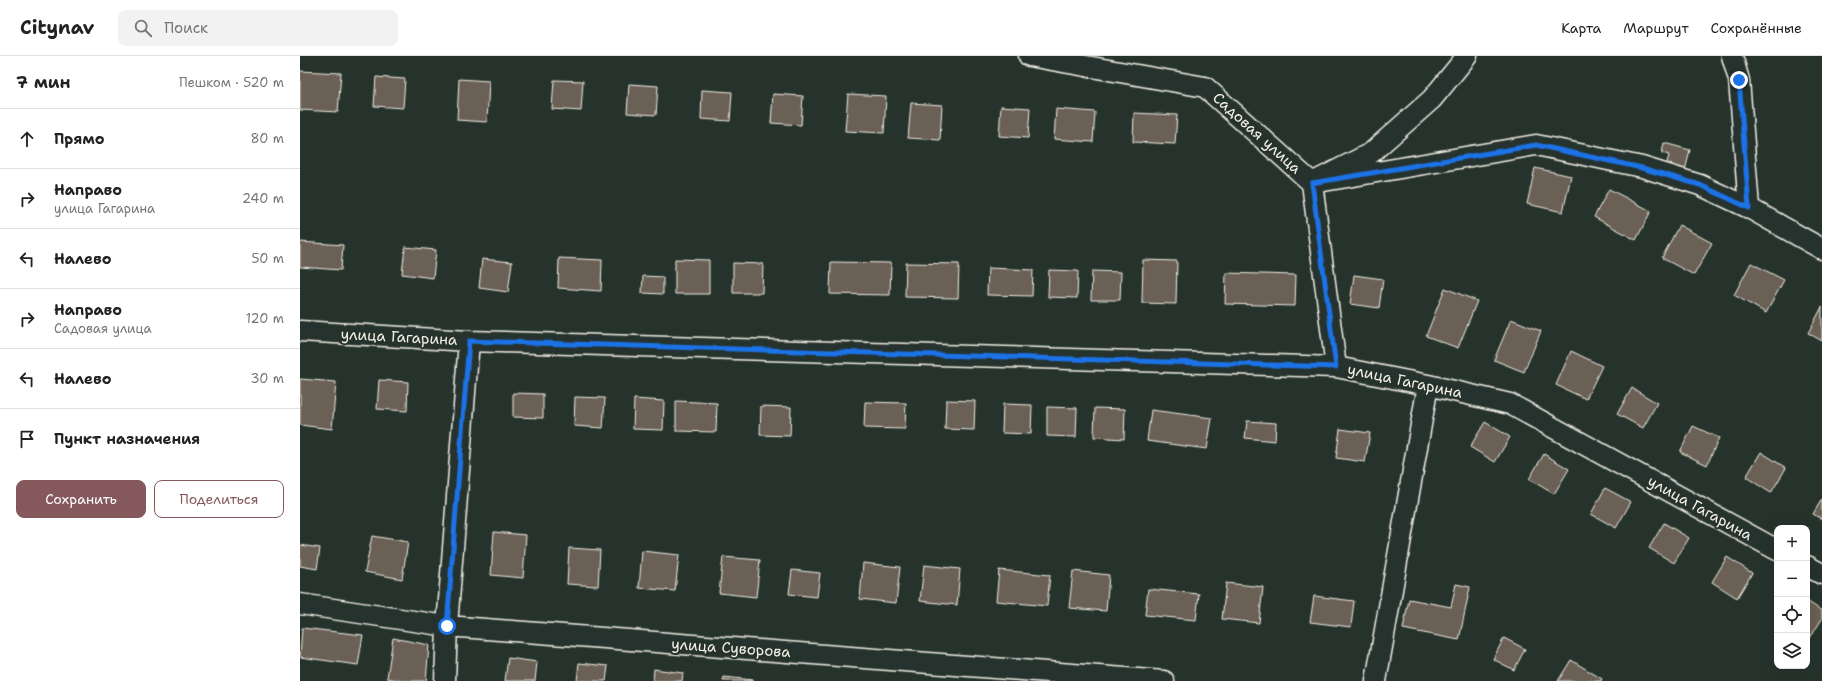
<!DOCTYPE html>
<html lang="ru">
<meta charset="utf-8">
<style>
:root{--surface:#fff;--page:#f2f2f2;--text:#222;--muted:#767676;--line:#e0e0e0;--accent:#85585c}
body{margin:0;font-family:"Shantell Sans",sans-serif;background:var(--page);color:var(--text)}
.controls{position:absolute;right:12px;bottom:12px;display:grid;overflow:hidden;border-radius:8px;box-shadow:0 4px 16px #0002}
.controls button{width:36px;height:36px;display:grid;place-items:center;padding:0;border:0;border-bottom:1px solid var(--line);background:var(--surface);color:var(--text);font:20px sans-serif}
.stop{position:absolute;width:12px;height:12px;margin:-9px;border:3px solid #1a73e8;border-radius:50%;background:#fff}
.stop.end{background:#1a73e8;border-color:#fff;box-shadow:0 1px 4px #0008}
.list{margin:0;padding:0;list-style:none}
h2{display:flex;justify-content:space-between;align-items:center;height:52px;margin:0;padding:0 16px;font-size:17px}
h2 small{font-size:13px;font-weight:400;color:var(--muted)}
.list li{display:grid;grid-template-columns:26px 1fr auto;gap:12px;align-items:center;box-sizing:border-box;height:60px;padding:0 16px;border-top:1px solid var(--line)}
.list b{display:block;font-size:15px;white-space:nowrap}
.list p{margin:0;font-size:13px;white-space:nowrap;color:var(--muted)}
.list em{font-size:13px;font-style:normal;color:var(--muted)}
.actions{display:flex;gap:8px;padding:12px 16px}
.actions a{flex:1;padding:9px 0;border:1px solid var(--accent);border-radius:8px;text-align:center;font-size:14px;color:var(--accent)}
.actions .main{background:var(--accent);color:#fff}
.icon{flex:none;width:22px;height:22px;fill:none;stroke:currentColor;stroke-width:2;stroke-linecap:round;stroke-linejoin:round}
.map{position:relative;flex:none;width:1522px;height:625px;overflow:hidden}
header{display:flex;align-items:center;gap:24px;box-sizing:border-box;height:56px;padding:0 20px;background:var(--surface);border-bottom:1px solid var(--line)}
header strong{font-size:19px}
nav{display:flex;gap:22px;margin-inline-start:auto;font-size:14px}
.search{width:280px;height:36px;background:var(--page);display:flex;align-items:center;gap:10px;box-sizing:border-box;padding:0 14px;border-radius:8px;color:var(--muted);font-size:15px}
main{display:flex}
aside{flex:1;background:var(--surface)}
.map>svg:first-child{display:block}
</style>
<header>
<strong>Citynav</strong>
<div class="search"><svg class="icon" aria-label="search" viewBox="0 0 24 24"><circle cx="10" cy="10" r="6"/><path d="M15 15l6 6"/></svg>Поиск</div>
<nav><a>Карта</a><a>Маршрут</a><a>Сохранённые</a></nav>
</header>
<main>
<aside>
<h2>7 мин<small>Пешком · 520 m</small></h2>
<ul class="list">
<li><svg class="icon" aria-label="ahead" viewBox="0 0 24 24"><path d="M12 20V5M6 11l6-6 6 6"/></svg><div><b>Прямо</b></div><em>80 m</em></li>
<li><svg class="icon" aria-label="right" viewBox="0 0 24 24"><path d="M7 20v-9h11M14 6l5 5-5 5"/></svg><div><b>Направо</b><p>улица Гагарина</p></div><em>240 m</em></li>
<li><svg class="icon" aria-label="left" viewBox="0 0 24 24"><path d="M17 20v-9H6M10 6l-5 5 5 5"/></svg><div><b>Налево</b></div><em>50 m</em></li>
<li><svg class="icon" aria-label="right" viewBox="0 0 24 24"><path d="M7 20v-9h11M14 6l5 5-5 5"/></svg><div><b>Направо</b><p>Садовая улица</p></div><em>120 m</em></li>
<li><svg class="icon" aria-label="left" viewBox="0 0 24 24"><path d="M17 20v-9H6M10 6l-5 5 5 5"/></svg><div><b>Налево</b></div><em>30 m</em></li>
<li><svg class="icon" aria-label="arrive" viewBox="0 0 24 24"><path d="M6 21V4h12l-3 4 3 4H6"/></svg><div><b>Пункт назначения</b></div></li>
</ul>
<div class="actions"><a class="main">Сохранить</a><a>Поделиться</a></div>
</aside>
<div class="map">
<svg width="1522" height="625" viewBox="0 0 1522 625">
<rect width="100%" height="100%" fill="#26332d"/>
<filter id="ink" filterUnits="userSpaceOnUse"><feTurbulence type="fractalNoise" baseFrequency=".025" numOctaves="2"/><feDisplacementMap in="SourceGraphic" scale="8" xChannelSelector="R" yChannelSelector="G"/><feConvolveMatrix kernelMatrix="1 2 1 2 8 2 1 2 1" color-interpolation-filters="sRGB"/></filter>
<g filter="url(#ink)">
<path fill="#6b6055" stroke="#f4f1e8" d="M0,15L41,17L38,56L0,54Z
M76,21L105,23L103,52L74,50Z
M159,23L189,25L187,66L157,64Z
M254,24L283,25L281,55L252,53Z
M329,28L358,30L356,59L327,57Z
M402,34L432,36L430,65L401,63Z
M473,38L503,40L501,69L471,67Z
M548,38L586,40L584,77L545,75Z
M611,47L642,49L640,84L608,82Z
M701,50L730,52L728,82L699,80Z
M756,53L795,56L793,86L754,83Z
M834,57L877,59L875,88L833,86Z
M1364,87L1390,94L1385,115L1366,111L1369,99L1362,97Z
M1235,112L1271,120L1263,156L1227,148Z
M1309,133L1351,155L1336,184L1294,161Z
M1379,169L1412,187L1394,219L1362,202Z
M0,186L43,189L41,214L0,211Z
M105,191L136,194L133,222L102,218Z
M259,202L302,204L301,235L258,232Z
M182,203L212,206L208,236L179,232Z
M375,203L409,204V238H375Z
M843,204L877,205L876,248L842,247Z
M531,206L591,207L590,239L530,238Z
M433,207L463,208L462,237H433Z
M606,207L659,208L658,242L605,241Z
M1451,207L1484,224L1466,257L1434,239Z
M688,212L733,214L732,240L687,239Z
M749,214L778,215L777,242L748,241Z
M792,215L821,216L820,244H791Z
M926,217L996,219L995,250L925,248Z
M1054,219L1083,223L1079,252L1050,248Z
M343,220L363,221V238L342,237Z
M1145,232L1177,245L1158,292L1126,280Z
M1522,251V285L1508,277Z
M1211,263L1241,275L1224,316L1194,304Z
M1271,295L1302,310L1286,343L1256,329Z
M0,323L36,326L32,373L0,369Z
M79,324L108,326L107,355L77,353Z
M1332,332L1357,347L1343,372L1317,358Z
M213,337L243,338V362L213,361Z
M275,341L305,342L303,372L274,370Z
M334,343L364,345L363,374L333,373Z
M646,344L675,345L674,374L645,373Z
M376,345L417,347L416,376L376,375Z
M565,346L606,347L605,373L564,372Z
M703,348L732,349L731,378L702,377Z
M461,350L491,351L490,380L460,379Z
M747,351L777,352L776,381L747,380Z
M795,352L825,353L824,383L794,381Z
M851,354L912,362L907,393L847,385Z
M947,365L976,367L975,385L945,382Z
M1185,366L1210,381L1195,406L1170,391Z
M1393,370L1419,382L1407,409L1380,396Z
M1040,373L1070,377L1065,406L1036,402Z
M1461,396L1486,412L1471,437L1446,421Z
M1244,398L1269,413L1254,438L1229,423Z
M1305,432L1331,446L1316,472L1291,458Z
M1522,443V463L1513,458Z
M1364,467L1389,482L1374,507L1349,492Z
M194,476L226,479L223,522L191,519Z
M72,480L108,486L102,523L65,516Z
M0,489L20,492L17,513L0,510Z
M269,492L300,494L298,530L267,528Z
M342,495L379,499L375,535L339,532Z
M423,501L460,504L456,541L419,537Z
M1427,501L1452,517L1437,542L1412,526Z
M563,507L600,511L596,547L560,543Z
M624,509L660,513L657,549L620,545Z
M492,514L520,517L517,541L489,538Z
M699,514L750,519L747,550L696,545Z
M773,515L809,519L806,555L769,552Z
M926,527L963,531L959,567L922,563Z
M1156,528L1170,531L1159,584L1103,573L1109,543L1151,551Z
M848,533L899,538L896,564L845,559Z
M1014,540L1054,545L1051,571L1010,566Z
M1507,545L1522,555V563L1510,582L1507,580Z
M2,572L63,579L58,609L0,601Z
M93,582L129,589L126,625H104L87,622Z
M1204,582L1225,593L1214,614L1193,603Z
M208,602L237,606L235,625H205Z
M1271,604L1302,623L1301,625H1258Z
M279,607L308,610L306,625H277Z
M354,613L383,617L382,625H353Z
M424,621L453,624V625H423Z"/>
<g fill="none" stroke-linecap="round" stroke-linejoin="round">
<defs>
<path id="minor" d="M729,0L905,31L1012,127L1236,89L1342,111L1400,129L1449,152L1522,193
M1432,0L1439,24L1449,152
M0,275L169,285L1036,311L1128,329L1210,348L1477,494
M1036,311L1012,127L1071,97L1132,43L1167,0
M1507,510L1522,518
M0,548L147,570L864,625
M145,625L147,570L169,285
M1076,625L1128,329"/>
</defs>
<use href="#minor" stroke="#f4f1e8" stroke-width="23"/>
<use href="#minor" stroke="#26332d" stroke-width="20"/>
</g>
</g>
<g fill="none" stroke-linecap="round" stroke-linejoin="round" filter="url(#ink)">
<path stroke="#1a73e8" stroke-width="5" d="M147,570L169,285L1036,311L1012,127L1236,89L1342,112L1400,129L1449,152L1439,24"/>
</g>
<g text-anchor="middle" stroke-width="4" stroke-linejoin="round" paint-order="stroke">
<g font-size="15" fill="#f4f1e8" stroke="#26332d">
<text transform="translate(957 77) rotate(42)" y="5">Садовая улица</text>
<text transform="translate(99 281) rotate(3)" y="5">улица Гагарина</text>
<text transform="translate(1105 325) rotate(12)" y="5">улица Гагарина</text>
<text transform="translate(1400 452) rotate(29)" y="5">улица Гагарина</text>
<text transform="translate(431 592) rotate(4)" y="5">улица Суворова</text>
</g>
</g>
</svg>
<div class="controls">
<button>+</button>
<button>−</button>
<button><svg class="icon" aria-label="locate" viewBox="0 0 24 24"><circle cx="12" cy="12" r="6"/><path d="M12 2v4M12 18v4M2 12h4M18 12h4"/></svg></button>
<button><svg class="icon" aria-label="layers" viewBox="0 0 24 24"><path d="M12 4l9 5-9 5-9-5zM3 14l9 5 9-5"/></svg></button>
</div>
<div class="stop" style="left:147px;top:570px"></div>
<div class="stop end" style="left:1439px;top:24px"></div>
</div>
</main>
